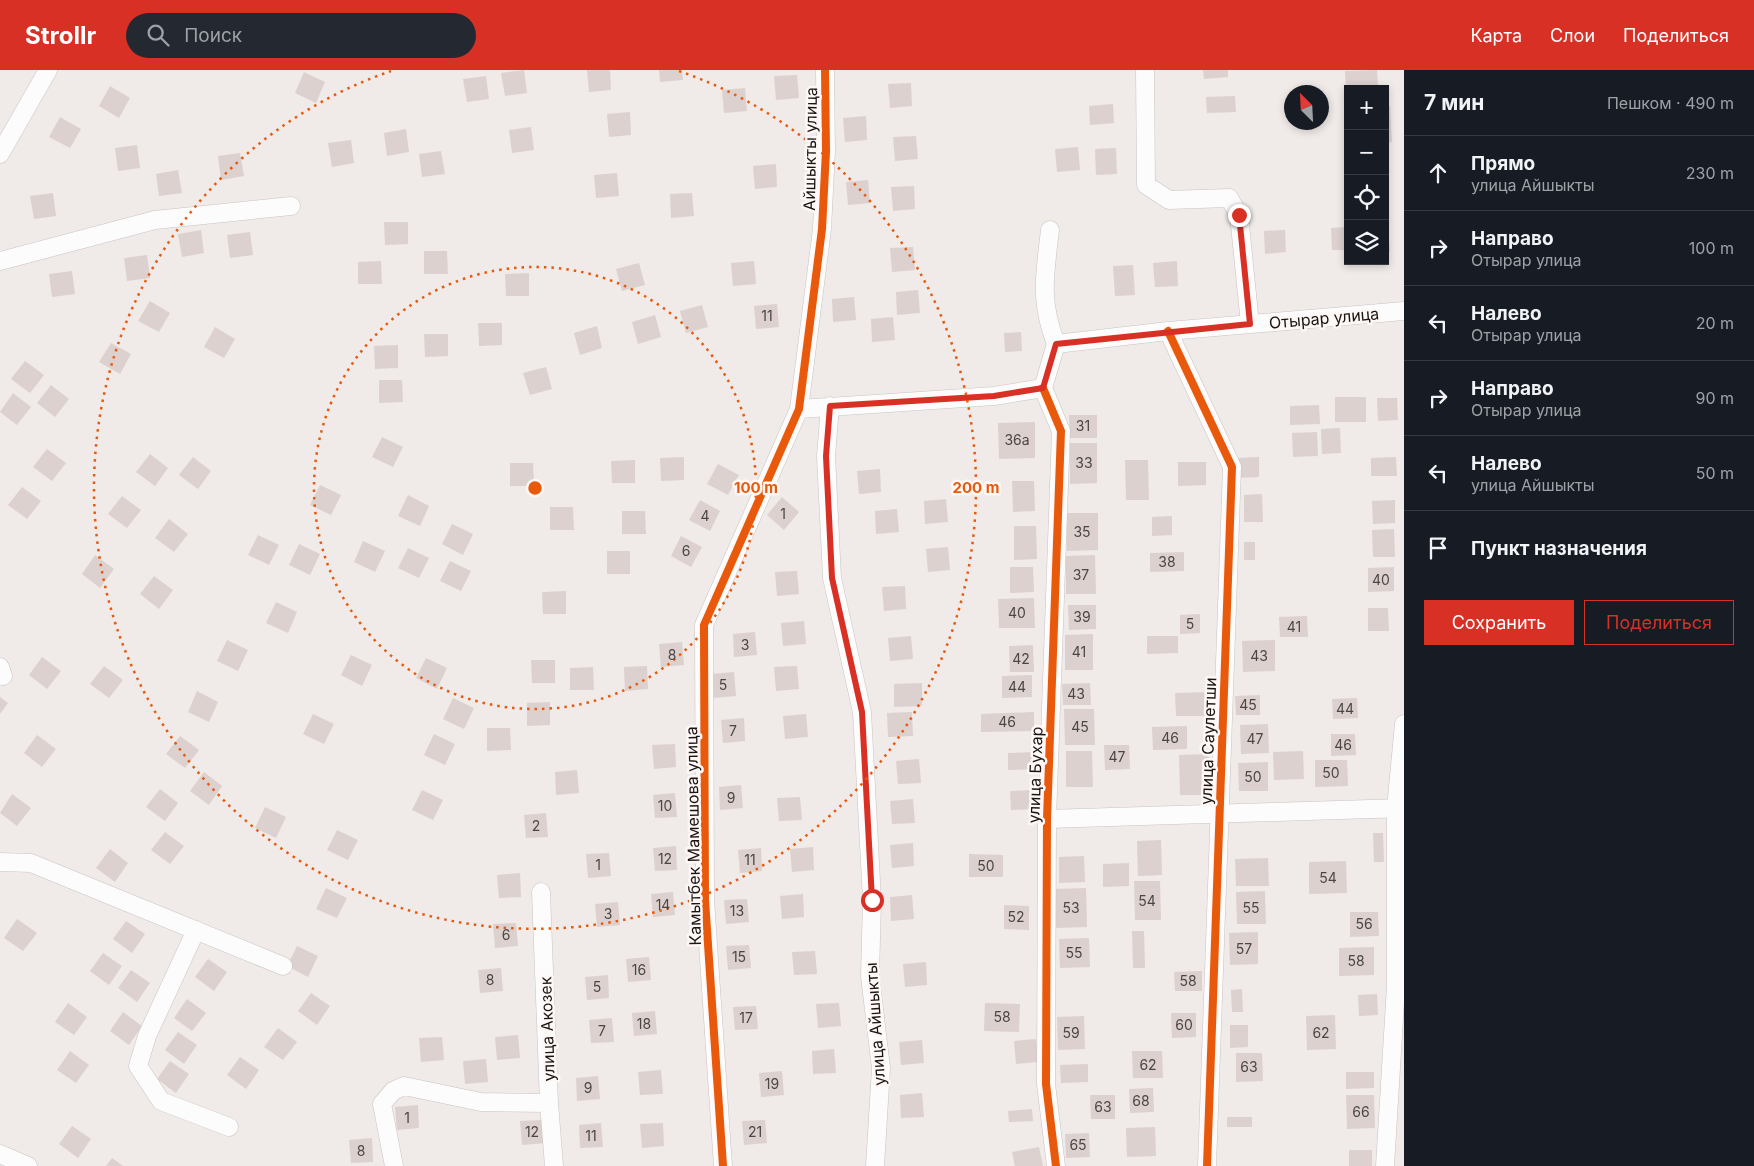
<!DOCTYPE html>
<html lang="ru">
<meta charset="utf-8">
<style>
:root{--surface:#171b24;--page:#242831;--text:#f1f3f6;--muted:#9ea1a6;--line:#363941;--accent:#d93025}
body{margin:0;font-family:Inter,sans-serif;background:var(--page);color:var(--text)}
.controls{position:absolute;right:15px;top:15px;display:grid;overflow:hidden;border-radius:0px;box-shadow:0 2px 8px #0003}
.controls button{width:45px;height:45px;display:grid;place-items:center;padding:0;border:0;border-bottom:1px solid var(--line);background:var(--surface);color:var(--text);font:25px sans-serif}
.compass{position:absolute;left:1284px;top:15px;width:45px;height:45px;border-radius:50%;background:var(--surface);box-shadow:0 2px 8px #0003;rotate:336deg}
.stop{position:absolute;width:15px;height:15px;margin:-11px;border:4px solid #d93025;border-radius:50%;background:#fff}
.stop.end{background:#d93025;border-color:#fff;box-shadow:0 1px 5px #0008}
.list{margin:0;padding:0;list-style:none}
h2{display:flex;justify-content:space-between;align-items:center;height:65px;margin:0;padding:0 20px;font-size:21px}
h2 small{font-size:16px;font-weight:400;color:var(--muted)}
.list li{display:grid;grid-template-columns:32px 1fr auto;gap:15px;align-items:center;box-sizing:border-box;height:75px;padding:0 20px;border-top:1px solid var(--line)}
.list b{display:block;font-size:19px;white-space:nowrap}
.list p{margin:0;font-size:16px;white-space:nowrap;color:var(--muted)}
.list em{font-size:16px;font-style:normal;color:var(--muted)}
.actions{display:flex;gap:10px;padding:15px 20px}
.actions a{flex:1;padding:11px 0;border:1px solid var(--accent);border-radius:0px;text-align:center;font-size:18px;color:var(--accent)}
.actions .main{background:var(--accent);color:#fff}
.icon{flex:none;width:28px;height:28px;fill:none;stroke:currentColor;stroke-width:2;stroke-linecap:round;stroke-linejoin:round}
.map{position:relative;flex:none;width:1404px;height:1096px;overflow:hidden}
header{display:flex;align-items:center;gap:30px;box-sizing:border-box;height:70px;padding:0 25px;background:var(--accent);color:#fff}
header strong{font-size:24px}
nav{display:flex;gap:28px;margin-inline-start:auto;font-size:18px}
.search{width:350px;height:45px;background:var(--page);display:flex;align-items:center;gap:12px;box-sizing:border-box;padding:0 18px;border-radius:28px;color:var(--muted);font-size:19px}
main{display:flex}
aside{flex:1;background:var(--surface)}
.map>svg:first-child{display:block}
</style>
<header>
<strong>Strollr</strong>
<div class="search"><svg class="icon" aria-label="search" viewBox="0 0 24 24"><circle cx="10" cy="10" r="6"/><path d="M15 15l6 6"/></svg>Поиск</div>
<nav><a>Карта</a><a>Слои</a><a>Поделиться</a></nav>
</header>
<main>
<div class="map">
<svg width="1404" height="1096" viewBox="0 0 1404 1096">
<rect width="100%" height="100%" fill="#f0eae9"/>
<path fill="#dcd1ce" d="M524,0L527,23L505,26L501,3Z
M587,0H610L611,20L589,22Z
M659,0H682L683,10L660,12Z
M1203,0H1228V7L1204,9Z
M1377,0L1378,19H1346L1345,1Z
M304,2L325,12L316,33L295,23Z
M797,5L799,28L776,30L774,6Z
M486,6L489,29L467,32L463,9Z
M911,13L912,36L890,38L888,14Z
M110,16L130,28L119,48L99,36Z
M745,18L747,41L724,43L722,20Z
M1235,26L1236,42L1207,43L1206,27Z
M1113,34L1114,53L1090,55L1089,36Z
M1385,36H1390L1392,72L1385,73Z
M630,42L631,65L609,67L607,44Z
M866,46L867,70L845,72L843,48Z
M60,47L81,59L70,78L49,67Z
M531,57L534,80L512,83L509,60Z
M406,59L409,82L387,86L384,63Z
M916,66L918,89L895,91L893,67Z
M351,70L354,93L332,97L328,73Z
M137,75L140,98L118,101L115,78Z
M1078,77L1080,100L1057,102L1055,79Z
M1116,78L1117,104L1096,105L1095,79Z
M441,81L445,104L422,107L419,84Z
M240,83L244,106L221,110L218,86Z
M776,94L777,117L755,119L753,96Z
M178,100L182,123L159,126L156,104Z
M617,103L619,126L596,128L594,105Z
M868,110L870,133L848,135L846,112Z
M914,116L915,139L893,141L891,117Z
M53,123L56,146L34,149L30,126Z
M692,123L694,146L671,148L670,124Z
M384,152H408V174L385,175Z
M1385,156H1388L1390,182H1385Z
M1345,157L1346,180H1332L1331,158Z
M201,160L204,183L182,187L178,164Z
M1285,160L1286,182L1265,184L1264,161Z
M250,162L253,185L230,188L227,165Z
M913,177L915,200L892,202L890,178Z
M424,181H447L448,204H424Z
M147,185L150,208L127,211L124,188Z
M381,191L382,214H358V192Z
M754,191L756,214L733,216L731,193Z
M1177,191L1178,216L1155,217L1153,193Z
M639,193L645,215L622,221L616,199Z
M1133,195L1135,225L1115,226L1113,196Z
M72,201L75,224L52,227L49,204Z
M529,203V226H506L505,204Z
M918,220L920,243L897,245L896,222Z
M854,227L856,250L833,252L832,229Z
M150,231L170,243L159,262L138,251Z
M777,234L779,257L756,259L754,236Z
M702,235L708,257L686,263L680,241Z
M655,245L661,267L638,274L632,252Z
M893,247L895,270L872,272L871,249Z
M478,253H502V275L479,276Z
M597,256L602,278L580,285L574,263Z
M215,257L235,269L224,288L204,277Z
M1021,262L1022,281L1005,282L1004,263Z
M424,264H448V286L425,287Z
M111,273L131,284L120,304L99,292Z
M398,275V298L375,299L374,276Z
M25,291L44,305L30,323L11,309Z
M546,297L552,319L530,325L523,303Z
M379,310H402L403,332L379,333Z
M51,315L69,329L55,347L37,333Z
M13,323L31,337L17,355L0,342Z
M1335,327H1366V352H1335Z
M1377,328H1397L1398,350L1378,351Z
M1319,335L1320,354L1290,355V336Z
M1069,345H1097V368H1070Z
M1035,352V388L999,389L998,353Z
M1340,358L1341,383L1322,384L1321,359Z
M1317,362L1318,386L1293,387L1292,363Z
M382,367L403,377L393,397L372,387Z
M1070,373H1097V413L1070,414Z
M47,379L66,393L52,411L33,397Z
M150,384L168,398L155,416L136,402Z
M193,387L211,401L198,419L179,405Z
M684,387V410L661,411L660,388Z
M1259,387V407L1236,408V388Z
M1396,387L1397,406H1371V388Z
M635,390V413H612L611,391Z
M1125,390H1148L1149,430H1126Z
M1178,392H1206V415L1178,416Z
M510,393H533L534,416H510Z
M718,394L739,405L728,425L707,414Z
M880,399L881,422L859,424L857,401Z
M1012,411H1034L1035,441L1013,442Z
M320,415L341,425L331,445L310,435Z
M22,417L41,431L27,449L8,435Z
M1262,424L1263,452H1244V425Z
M408,425L429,436L420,456L398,446Z
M122,426L141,440L127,458L108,444Z
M782,427L799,442L784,460L767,445Z
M946,429L948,452L925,454L924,431Z
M700,430L720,441L710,461L689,450Z
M1395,430V453L1373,454L1372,431Z
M550,437H573L574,460H550Z
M897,439L899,462L876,464L875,441Z
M622,441H645L646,464H622Z
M1066,443H1098V480L1067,481Z
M1172,446V465L1152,466V447Z
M169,449L188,464L174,482L155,468Z
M452,454L473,464L463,485L442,474Z
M1014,456H1036L1037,489L1014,490Z
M1394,459L1395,487H1373L1372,460Z
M258,465L279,475L269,495L248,485Z
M681,466L702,477L691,497L671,486Z
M363,471L385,481L375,502L354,492Z
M1244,472H1255V490H1244Z
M299,474L320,484L310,505L289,495Z
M948,477L950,500L928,502L926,479Z
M408,478L429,488L419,508L398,498Z
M607,481H630V504H607Z
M1184,482V501L1150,502V483Z
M95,485L114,499L100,518L82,504Z
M1095,485L1096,524H1066V486Z
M450,491L471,501L461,521L440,511Z
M1010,497H1033L1034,522L1010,523Z
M1394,497V521L1368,522V498Z
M797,501L799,524L777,526L775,502Z
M154,506L173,520L159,539L140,524Z
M905,516L906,539L884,541L882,517Z
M566,521V544H543L542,522Z
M1034,528L1035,558H999L998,529Z
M276,532L297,542L288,563L266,553Z
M1068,535H1096V559L1069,560Z
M1368,538H1388L1389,561H1368Z
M1200,544V563L1180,564V545Z
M1307,546L1308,567H1280L1279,547Z
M804,551L806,574L783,576L781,553Z
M755,562L757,585L734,587L733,564Z
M1093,564V600H1065V565Z
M911,566L913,589L890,591L888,568Z
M1147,566H1178V583L1147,584Z
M227,570L248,580L238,601L217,591Z
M1275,570V601L1243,602L1242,571Z
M682,572L684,595L661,597L659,574Z
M1033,575L1034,602H1010L1009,576Z
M351,585L372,595L362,616L341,605Z
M42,587L61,601L47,619L29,605Z
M426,588L447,598L437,619L416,608Z
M531,590H555V613H532Z
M104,596L123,610L109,628L90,614Z
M647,596L648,619L625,621L624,597Z
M797,596L799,619L776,621L774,597Z
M593,597L594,620H570V598Z
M734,602L736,626L713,628L711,604Z
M1032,605V627L1002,628V606Z
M922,613V636L894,637V614Z
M1090,613L1091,635H1063L1062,614Z
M197,621L218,632L209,652L188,642Z
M1210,622L1211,646H1176L1175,623Z
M1260,625V645H1236L1235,626Z
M0,627L8,633L0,644Z
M453,628L474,638L464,659L443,649Z
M1357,628L1358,648L1333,649L1332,629Z
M550,632V655L527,656V633Z
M1064,639H1094L1095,675H1065Z
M912,642L913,666L888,667L887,643Z
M1034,642V661L981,662V644Z
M313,644L334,654L324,674L303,664Z
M806,644L808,667L785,669L783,646Z
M744,648L745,671L723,673L721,650Z
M1268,654L1269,683L1241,684L1240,655Z
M1187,656V679L1153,680L1152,657Z
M487,658H510L511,680L487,681Z
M434,664L455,674L445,695L424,685Z
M1331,664H1355L1356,685L1331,686Z
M37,665L56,679L42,697L24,683Z
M180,666L199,680L185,698L166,684Z
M675,674L676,697L654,699L652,675Z
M1104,675H1129L1130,699L1105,700Z
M1066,681H1092L1093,717H1066Z
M1303,681L1304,709L1274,710L1273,682Z
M1037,682V699L1008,700V683Z
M1209,684L1210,725H1180L1179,685Z
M919,689L921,713L898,714L896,691Z
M1315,690H1347L1348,716L1315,717Z
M1268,692V721H1239L1238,693Z
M577,700L579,723L556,725L555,702Z
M204,702L222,716L209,735L190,721Z
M741,715L743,738L720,740L719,717Z
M160,719L178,733L165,751L146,737Z
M422,720L443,730L433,750L412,740Z
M1036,720V739L1011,740L1010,721Z
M675,723L677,747L655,748L653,725Z
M12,724L31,738L17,756L0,743Z
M800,727L802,750L779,751L777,728Z
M913,729L915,753L892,754L890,731Z
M265,737L286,747L276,768L255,758Z
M546,743L548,767L526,768L524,745Z
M337,760L358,770L348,790L327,780Z
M165,762L184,776L170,794L151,780Z
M1373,763H1383L1384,792H1374Z
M1161,770L1162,805L1138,806L1137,771Z
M913,773L914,796L892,798L890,775Z
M676,776L677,800L655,801L653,778Z
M813,777L814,800L792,802L790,779Z
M761,778L762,801L740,803L738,780Z
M110,779L128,793L115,812L96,798Z
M609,783L611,806L588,808L586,784Z
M969,784L1003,785V807H969Z
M1084,786L1085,812L1059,813V787Z
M1268,788L1269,816H1236L1235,789Z
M1346,791L1347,823L1309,824V792Z
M1129,793V816L1103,817V794Z
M520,803L521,827L499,828L497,805Z
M1134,811H1160L1161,850H1135Z
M326,818L347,828L337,848L316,839Z
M1086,818L1087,857L1055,858L1054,819Z
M1265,821L1266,854H1237L1236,822Z
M673,822L675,845L653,847L651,824Z
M803,824L804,847L782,849L780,826Z
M912,825L914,849L891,851L890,827Z
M747,829L749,852L726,854L724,830Z
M618,832L620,855L597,857L595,834Z
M1004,835L1029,836V860L1004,859Z
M1350,842H1378L1379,866L1350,867Z
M17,849L37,863L23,881L4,868Z
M126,851L145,864L132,883L113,869Z
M516,853L518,876L495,878L493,854Z
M1132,861H1144L1145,898H1133Z
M1258,862V894L1230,895L1229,863Z
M1089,868L1090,897L1060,898L1059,869Z
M749,875L751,898L728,900L726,876Z
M297,876L318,886L308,907L287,896Z
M1374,877V905L1339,906V878Z
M815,881L817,904L794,905L792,882Z
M103,883L122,896L109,915L90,901Z
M649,887L651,910L628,912L626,889Z
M208,889L227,902L214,921L195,907Z
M926,892L927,915L905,917L903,894Z
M501,898L503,921L480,923L478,900Z
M131,900L150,913L137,932L118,918Z
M1202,901V921H1175L1174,902Z
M608,905L609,928L587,930L585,907Z
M1242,919L1243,942H1232L1231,920Z
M311,923L330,936L317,955L298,941Z
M1377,924L1378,945L1359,946L1358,925Z
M187,929L206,943L192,961L174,948Z
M68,933L87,947L74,965L55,952Z
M839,933L841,956L818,958L816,934Z
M985,933L1020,934L1019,962L984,961Z
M756,936L758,959L735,960L733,937Z
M655,941L657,964L634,966L632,943Z
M123,942L142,956L129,975L110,961Z
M1171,943H1196V967L1172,968Z
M1335,945L1336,979L1307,980L1306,946Z
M1084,946L1085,979L1058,980L1057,947Z
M612,948L614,972L591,973L589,950Z
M1230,955H1248V977L1230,978Z
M278,958L297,972L283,990L264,977Z
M178,962L197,975L184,994L165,980Z
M518,965L520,988L497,990L495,967Z
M442,967L444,990L421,992L419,968Z
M1036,969L1038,992L1016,994L1014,971Z
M922,970L924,993L901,995L899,972Z
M834,979L836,1003L813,1004L812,981Z
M70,981L89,995L76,1013L57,1000Z
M1132,981H1162L1163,1008H1133Z
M1236,983H1262L1263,1011L1236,1012Z
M240,987L259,1000L246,1019L227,1005Z
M486,989L488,1012L465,1014L463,991Z
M170,991L189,1004L176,1023L157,1009Z
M1088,994V1012L1061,1013L1060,995Z
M661,1000L663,1024L640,1025L638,1002Z
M782,1001L784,1025L761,1027L759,1003Z
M1346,1002H1374V1018L1346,1019Z
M598,1006L600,1029L577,1031L576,1008Z
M1153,1018L1154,1042L1130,1043L1129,1019Z
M922,1023L924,1047L901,1048L900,1025Z
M1090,1025H1115V1049H1091Z
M1346,1025H1374L1375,1058L1347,1059Z
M418,1035L419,1058L397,1060L395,1037Z
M1032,1039L1033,1051L1009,1052L1008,1041Z
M1227,1047H1252V1057H1227Z
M543,1050L545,1073L522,1075L520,1051Z
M765,1050L767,1073L744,1075L742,1051Z
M601,1053L603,1077L580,1078L579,1055Z
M663,1053L664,1076L642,1078L640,1054Z
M72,1056L91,1069L78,1088L59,1074Z
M1155,1057L1156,1086L1127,1087L1126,1058Z
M1089,1063L1090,1087L1066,1088L1065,1064Z
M372,1068L373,1092L351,1093L349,1070Z
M1039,1077L1043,1096H1015L1012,1082Z
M1349,1080H1372V1096H1349Z
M112,1088L123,1096H106Z"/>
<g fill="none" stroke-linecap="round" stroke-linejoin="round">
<defs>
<path id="minor" d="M1145,0L1146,115L1169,130L1229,128L1239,145L1250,254
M0,84L48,0
M1050,160C1045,204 1039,230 1056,274
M0,191L155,150L291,136
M1168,261L1232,397L1207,1096
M1043,318L1061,361L1047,749L1046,1014L1056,1096
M830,336L826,386L832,508L862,642L872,830L870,906L881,998L875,1096
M799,339L994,326L1043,318L1056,274L1168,261L1404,241
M0,597L3,606
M1047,749L1404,738
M0,792L31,793L283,896
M541,822L549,1033L554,1096
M196,860L147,966L138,996L161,1031L229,1057
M0,1084L28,1096
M394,1096L382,1034L393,1021L404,1016L481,1032L549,1033
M723,1096L705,830L704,555L799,339L822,159L826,81L825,0
M1385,1096L1396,916V738L1404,654"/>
</defs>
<use href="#minor" stroke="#c8c4c2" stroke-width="19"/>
<use href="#minor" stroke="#fdfcfc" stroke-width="18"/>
<defs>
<path id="cycleway" d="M1168,261L1232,397L1207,1096
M1043,318L1061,361L1047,749L1046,1014L1056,1096
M723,1096L705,830L704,555L799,339L822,159L826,81L825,0"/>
</defs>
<use href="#cycleway" stroke="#fef7f5" stroke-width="11"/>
<use href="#cycleway" stroke="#e8590c" stroke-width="8"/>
</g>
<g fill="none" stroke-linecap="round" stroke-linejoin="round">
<path stroke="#d93025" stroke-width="6" d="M872,830L862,642L832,508L826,386L830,336L994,326L1043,318L1056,274L1250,254L1239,145"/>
</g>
<g fill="none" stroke="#e8590c" stroke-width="2.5" stroke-dasharray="2.5 5">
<circle cx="535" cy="418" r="221"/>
<path d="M679 1A441 441 0 1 1 391 1"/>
</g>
<g text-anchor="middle" stroke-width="5" stroke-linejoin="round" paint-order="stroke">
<g font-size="14" fill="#4b4644">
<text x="767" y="251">11</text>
<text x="1083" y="361">31</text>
<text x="1017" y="375">36а</text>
<text x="1084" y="398">33</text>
<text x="783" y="449">1</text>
<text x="705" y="451">4</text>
<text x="1082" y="467">35</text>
<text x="686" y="486">6</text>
<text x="1167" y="497">38</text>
<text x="1081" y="510">37</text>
<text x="1381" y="515">40</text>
<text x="1017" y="548">40</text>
<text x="1082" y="552">39</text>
<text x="1190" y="559">5</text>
<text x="1294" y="562">41</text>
<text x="745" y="580">3</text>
<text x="1079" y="587">41</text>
<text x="672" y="590">8</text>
<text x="1259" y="591">43</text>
<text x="1021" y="594">42</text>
<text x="723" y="620">5</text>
<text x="1017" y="622">44</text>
<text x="1076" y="629">43</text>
<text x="1248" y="640">45</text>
<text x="1345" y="644">44</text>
<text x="1007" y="657">46</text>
<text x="1080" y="662">45</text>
<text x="733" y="666">7</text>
<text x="1170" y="673">46</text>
<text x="1255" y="674">47</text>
<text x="1343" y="680">46</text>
<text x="1117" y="692">47</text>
<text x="1331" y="708">50</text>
<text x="1253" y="712">50</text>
<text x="731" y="733">9</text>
<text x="665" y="741">10</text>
<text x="536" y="761">2</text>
<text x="665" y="794">12</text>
<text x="750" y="795">11</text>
<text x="598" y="800">1</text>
<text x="986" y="801">50</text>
<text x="1328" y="813">54</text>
<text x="1147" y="836">54</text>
<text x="663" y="840">14</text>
<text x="1071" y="843">53</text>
<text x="1251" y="843">55</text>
<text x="737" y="846">13</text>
<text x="608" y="849">3</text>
<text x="1016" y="852">52</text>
<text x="1364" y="859">56</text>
<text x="506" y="870">6</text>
<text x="1244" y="884">57</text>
<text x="1074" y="888">55</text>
<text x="739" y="892">15</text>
<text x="1356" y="896">58</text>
<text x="639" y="905">16</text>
<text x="490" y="915">8</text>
<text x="1188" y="916">58</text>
<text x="597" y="922">5</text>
<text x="1002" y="952">58</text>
<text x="746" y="953">17</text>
<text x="644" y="959">18</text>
<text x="1184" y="960">60</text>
<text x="602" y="966">7</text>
<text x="1071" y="968">59</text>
<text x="1321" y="968">62</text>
<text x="1148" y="1000">62</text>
<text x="1249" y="1002">63</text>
<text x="772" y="1019">19</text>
<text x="588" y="1023">9</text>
<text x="1141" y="1036">68</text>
<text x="1103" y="1042">63</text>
<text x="1361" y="1047">66</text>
<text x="407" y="1053">1</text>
<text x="532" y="1067">12</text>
<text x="755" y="1067">21</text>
<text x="591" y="1071">11</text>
<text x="1078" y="1080">65</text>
<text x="361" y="1086">8</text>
</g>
<g font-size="16" fill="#181513" stroke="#fef7f5">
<text transform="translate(810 79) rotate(-89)" y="6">Айшыкты улица</text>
<text transform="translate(1324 248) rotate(-5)" y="6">Отырар улица</text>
<text transform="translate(1208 671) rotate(-88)" y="6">улица Саулетши</text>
<text transform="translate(1035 705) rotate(-88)" y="6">улица Бухар</text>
<text transform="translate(693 766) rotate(-91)" y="6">Камытбек Мамешова улица</text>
<text transform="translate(875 954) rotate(-94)" y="6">улица Айшыкты</text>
<text transform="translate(547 959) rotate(-92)" y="6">улица Акозек</text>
</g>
</g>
<circle cx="535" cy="418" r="8" fill="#e8590c" stroke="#fef7f5" stroke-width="2.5"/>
<g font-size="15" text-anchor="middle" font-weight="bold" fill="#e8590c" stroke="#fef7f5" stroke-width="5" stroke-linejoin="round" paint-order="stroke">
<text x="756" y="423">100 m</text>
<text x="976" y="423">200 m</text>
</g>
</svg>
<div class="controls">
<button>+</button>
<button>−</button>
<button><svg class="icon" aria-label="locate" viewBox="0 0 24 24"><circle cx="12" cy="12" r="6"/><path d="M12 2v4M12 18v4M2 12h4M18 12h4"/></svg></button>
<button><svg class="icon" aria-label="layers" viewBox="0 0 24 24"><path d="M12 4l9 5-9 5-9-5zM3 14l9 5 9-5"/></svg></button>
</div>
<svg class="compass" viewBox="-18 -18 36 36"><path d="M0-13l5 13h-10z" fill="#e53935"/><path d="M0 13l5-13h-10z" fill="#9ea1a6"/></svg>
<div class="stop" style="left:872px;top:830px"></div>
<div class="stop end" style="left:1239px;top:145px"></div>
</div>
<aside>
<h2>7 мин<small>Пешком · 490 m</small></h2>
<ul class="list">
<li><svg class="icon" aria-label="ahead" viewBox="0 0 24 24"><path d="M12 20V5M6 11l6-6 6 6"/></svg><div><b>Прямо</b><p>улица Айшыкты</p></div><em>230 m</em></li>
<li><svg class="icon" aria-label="right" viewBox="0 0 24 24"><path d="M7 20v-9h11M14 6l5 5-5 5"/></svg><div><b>Направо</b><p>Отырар улица</p></div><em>100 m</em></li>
<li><svg class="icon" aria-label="left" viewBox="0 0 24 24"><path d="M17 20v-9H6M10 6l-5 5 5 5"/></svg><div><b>Налево</b><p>Отырар улица</p></div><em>20 m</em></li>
<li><svg class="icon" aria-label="right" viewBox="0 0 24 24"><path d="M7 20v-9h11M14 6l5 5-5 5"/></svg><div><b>Направо</b><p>Отырар улица</p></div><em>90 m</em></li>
<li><svg class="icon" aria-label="left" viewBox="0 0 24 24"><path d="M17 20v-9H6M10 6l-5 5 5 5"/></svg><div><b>Налево</b><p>улица Айшыкты</p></div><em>50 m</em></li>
<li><svg class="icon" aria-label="arrive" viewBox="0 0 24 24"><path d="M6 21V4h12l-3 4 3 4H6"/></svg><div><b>Пункт назначения</b></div></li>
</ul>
<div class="actions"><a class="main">Сохранить</a><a>Поделиться</a></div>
</aside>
</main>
